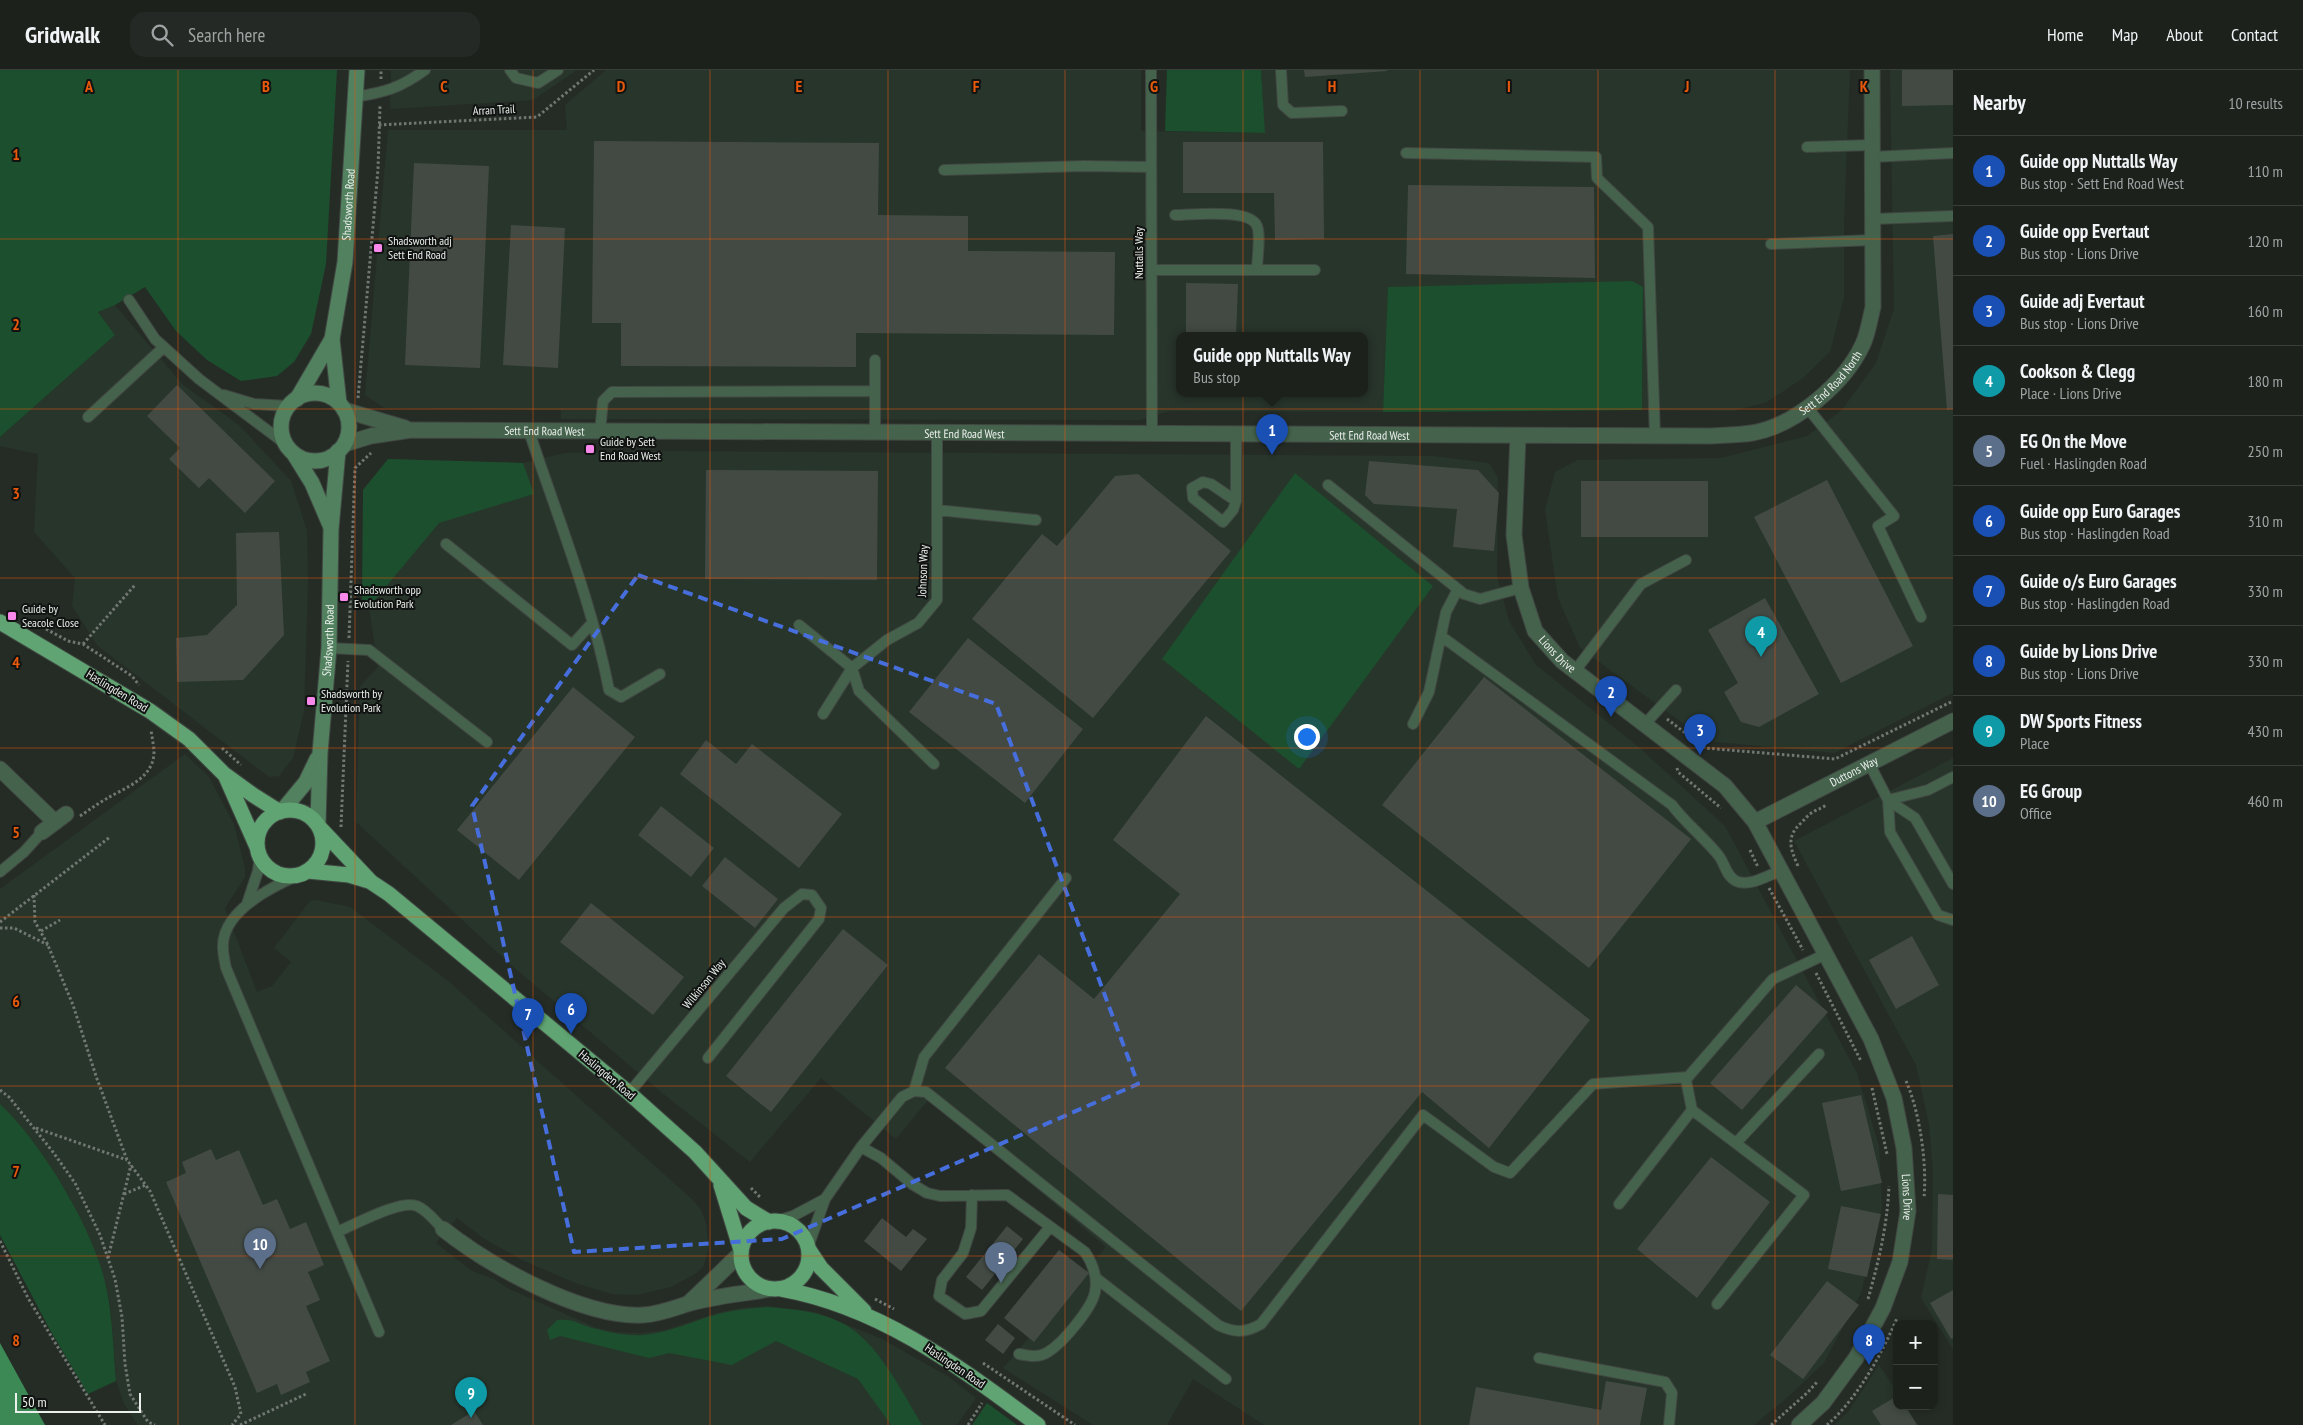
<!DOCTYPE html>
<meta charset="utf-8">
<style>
:root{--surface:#1c211c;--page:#252925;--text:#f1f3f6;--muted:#a0a3a3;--line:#3a3e3b;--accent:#0b8043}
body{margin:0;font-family:"PT Sans Narrow",sans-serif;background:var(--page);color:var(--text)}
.controls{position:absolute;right:15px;bottom:15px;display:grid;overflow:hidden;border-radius:10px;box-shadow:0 2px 8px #0003}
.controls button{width:45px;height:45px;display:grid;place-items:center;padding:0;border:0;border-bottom:1px solid var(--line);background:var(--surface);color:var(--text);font:25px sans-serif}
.scale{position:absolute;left:15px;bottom:12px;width:126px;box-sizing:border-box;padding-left:5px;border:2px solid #ebf0ec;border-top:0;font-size:14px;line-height:18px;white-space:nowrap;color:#ebf0ec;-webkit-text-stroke:4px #101311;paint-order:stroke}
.you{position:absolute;left:1306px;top:666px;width:18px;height:18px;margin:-12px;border:4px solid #fff;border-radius:50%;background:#1a73e8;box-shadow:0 0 0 8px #1a73e833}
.badge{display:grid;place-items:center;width:32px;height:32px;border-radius:50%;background:var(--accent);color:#fff;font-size:16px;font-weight:700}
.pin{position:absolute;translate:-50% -41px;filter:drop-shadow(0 1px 2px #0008)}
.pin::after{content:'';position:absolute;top:26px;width:18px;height:15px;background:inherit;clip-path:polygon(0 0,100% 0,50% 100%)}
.popup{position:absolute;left:1176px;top:262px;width:192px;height:65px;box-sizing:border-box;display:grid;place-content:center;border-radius:10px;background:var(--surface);filter:drop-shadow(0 1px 4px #0005);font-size:16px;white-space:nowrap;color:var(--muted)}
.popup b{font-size:19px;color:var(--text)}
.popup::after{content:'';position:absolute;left:50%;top:100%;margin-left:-10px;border:10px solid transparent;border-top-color:var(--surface)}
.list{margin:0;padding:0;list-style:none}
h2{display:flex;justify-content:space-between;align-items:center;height:65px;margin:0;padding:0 20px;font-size:21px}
h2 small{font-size:16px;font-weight:400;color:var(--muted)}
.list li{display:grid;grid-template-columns:32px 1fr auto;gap:15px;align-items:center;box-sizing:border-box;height:70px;padding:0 20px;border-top:1px solid var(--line)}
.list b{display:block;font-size:19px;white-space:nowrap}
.list p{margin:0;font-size:16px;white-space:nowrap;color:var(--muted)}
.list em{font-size:16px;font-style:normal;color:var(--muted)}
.icon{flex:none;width:28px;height:28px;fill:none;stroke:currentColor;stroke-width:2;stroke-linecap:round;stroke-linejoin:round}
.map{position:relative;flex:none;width:1953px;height:1355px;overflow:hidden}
header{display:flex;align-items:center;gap:30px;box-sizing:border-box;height:70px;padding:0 25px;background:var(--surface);border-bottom:1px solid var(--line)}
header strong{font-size:24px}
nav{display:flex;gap:28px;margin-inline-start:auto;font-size:18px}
.search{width:350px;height:45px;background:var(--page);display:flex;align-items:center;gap:12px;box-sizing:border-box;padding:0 18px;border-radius:15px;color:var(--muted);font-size:19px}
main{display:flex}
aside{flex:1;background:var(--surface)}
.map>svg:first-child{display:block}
</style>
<header>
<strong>Gridwalk</strong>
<div class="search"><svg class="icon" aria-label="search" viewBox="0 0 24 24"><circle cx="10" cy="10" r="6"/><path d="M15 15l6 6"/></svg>Search here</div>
<nav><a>Home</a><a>Map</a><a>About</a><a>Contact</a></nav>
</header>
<main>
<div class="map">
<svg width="1953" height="1355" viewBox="0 0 1953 1355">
<rect width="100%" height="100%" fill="#252c26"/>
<path fill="#28352b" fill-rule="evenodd" d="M391,0H577L533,30L390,39Z
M606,0H1141V61L1264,63L1261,0H1850L1844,151V227L1830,282L1803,308L1767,332L1733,341L1642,340L1643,217H1389L1383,342L1170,341L1140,350L561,349V340L384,338L365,325L388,60H567L565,35ZM1180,266H1364V324H1180Z
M1890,0H1953V623L1834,683L1707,671L1580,578L1558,528L1545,440L1555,402L1578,390L1721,388L1807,366L1842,340L1876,293L1894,239Z
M115,235L182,314L239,355L291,411L307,461L308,511L304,641L293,688L279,706L269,707L98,576L72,536L75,508L34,462L38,384L0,376V367L115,265L98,242Z
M654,381L1433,386L1489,393L1498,408L1497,506L1509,551L1536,595L1641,679L1725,756L1857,1003L1879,1076L1882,1137L1861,1223L1824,1293L1788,1327L1754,1355H1264L1193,1309L1167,1355H1093L1003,1298L1106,1177L929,1029L896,1069L821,1008L750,1092L662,1023L510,894L356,752L360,616L378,597L369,537L362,536L363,420L388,389L523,393L565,383Z
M185,684L209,707L234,754L245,798V807L225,838L257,922L272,916L291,892L274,878L310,831L316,830L350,837L447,910L693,1130L701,1140L706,1153L709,1178L703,1197L695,1204L671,1217L637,1225L612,1224L575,1213L522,1190L483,1168L457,1148L436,1173L472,1201L494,1209L507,1218L597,1258L616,1262L641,1263L665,1260L716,1243L741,1238L767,1236L815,1242L882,1269L949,1307L976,1328L957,1355H138L124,1334L116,1311L111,1241L106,1214L91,1175L69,1126L42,1084L0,1034V819Z
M1953,688V1279L1921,1228L1932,1179L1933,1101L1929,1054L1916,995L1794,771Z
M1879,1295L1897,1322V1336H1906L1918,1355H1834L1848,1342Z"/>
<path fill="#1c4f2d" d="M0,0H337L326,194L311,264L294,292L277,306L241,311L207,290L176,261L145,217L115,235L98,242L115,265L0,367Z
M1167,0H1261L1265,63L1165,61Z
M1632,211L1643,217L1642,340L1383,342L1388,217Z
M388,389L523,393L534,424L439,453L369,537L362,536L363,420Z
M1295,403L1433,516L1299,699L1162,589Z
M0,1034C42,1073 94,1160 106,1216C113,1247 113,1279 116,1311L88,1324L50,1260L0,1165Z
M767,1237C793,1239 819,1241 842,1253C877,1270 902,1322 922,1355H891L858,1309L776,1271L732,1295L669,1283L649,1288L560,1266L550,1270L547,1260L557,1250C576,1248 581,1256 597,1259C611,1263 630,1266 643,1265C670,1263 692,1251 718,1244C734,1240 750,1238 767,1237Z
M987,1333L1017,1355H972Z"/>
<path fill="#3c8955" d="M0,1273L45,1355H0Z"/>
<path fill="#434a44" d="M1304,0H1387V1L1305,7Z
M1902,0H1953V35L1902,36Z
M594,71L879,73L878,145L968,146V181L1115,182L1114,265L856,263V297L621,296V253H592Z
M1183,72H1323L1324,169L1275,170L1274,123H1183Z
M414,93L489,96L480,298L405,295Z
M1408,115L1594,117L1595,208L1406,204Z
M511,155L565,158L558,298L503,295Z
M1953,164V339L1947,340L1933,166Z
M1186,213L1238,214L1236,266H1186Z
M177,315L275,411L245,443L209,408L199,418L169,389L180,378L147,346Z
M1275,324H1342V327L1275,325Z
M1369,391L1478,400L1499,423L1494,481L1453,477L1457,439L1374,434L1365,425Z
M706,400L878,401L877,510L705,509Z
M1138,404L1231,481L1093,648L972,549L1042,464L1057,476L1115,406Z
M1827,410L1913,576L1841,613L1754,447Z
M1581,411H1708V467H1581Z
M279,462L284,565L243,610L177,612L176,568L207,565L237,535L236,463Z
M1765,528L1819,624L1759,657L1741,652L1724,622L1738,613L1708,560Z
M968,568L1083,659L1025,733L909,642Z
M1484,607L1691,769L1589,898L1382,735Z
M573,617L635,667L519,810L457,760Z
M1206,646L1590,950L1489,1078L1422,1022L1241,1241L945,998L1039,884L1094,929L1180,824L1113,770Z
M706,670L736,694L752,674L842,744L799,798L680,704Z
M661,736L714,778L691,807L638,765Z
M725,787L778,829L755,858L702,816Z
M591,833L684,907L653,945L560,872Z
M843,859L888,895L771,1042L726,1006Z
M1912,866L1939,915L1896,939L1869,890Z
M1796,915L1828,942L1742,1040L1710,1013Z
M1861,1025L1882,1113L1841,1121L1822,1033Z
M211,1079L216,1090L239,1080L263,1135L277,1129L290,1159L306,1152L324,1195L308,1202L320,1230L306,1236L330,1291L306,1302L310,1312L281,1325L277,1314L257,1323L166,1112L186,1103L182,1092Z
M1711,1087L1770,1132L1697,1228L1637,1179Z
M1938,1124L1953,1125V1190L1937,1189Z
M1841,1136L1881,1144L1867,1207L1828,1199Z
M882,1148L906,1167L913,1159L927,1169L901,1201L864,1171Z
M1007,1156L1023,1169L982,1220L966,1207Z
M1059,1180L1089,1203L1034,1272L1004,1248Z
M1827,1211L1859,1235L1803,1309L1770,1285Z
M1953,1220V1268L1951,1269L1930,1233Z
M998,1254L1015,1268L1003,1284L985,1270Z
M1606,1311L1647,1318L1640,1355H1469L1476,1317L1601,1340Z
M1897,1326V1336H1905L1917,1355H1881L1872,1341Z
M474,1341L483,1355H451Z"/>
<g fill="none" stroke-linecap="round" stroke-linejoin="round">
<defs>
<path id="service" d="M510,0L516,8L538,13L558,0
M1151,0L1152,365
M1281,0L1283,35L1292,43L1342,41
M355,27C386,22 400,18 425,0
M1807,77L1872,75
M1406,83L1596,87L1597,108L1648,157L1655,366
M1872,87L1953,83
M944,100L1084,96L1151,97
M1175,145C1193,145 1250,138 1257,156C1261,165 1257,189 1257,200
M1873,149L1953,146
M1771,174L1873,170
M1152,200H1315
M129,230L155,269L199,309L287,375
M224,325L254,334L288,336
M1807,337L1894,446L1878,456L1921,547
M88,347L164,277
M529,361C557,446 592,532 609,620L621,627L660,604
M600,362L603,331L612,322L875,321
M875,364V290
M1328,415L1464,524L1480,529L1521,518
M1236,431L1211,414L1203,412L1192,418L1193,428L1223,452L1233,440L1236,431V366
M937,440L1036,450
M446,474L572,575L592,553
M799,555L852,598L859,621L934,694
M1441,566L1672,735C1685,753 1704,767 1719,786C1725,794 1726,806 1736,811C1749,817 1767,806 1780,801
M329,578L369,580L487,672
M1575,601L1641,514L1686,490
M823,644L852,598L887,570L918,553L937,530V364
M1413,654L1429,622L1446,542L1458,519
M1645,654L1676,620
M1869,693L1888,730L1890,762L1938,845L1953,850
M1888,730L1915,748L1953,814
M1888,730L1928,720L1953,707
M0,802L24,782L42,762
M299,805C271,817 221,842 223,878C223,885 225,892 226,898L379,1262
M247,834L258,801L260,785
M914,1021L924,987L1066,808
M629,1023L784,838L802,824L812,825L821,838L819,849L708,988
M1692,1040L1804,1125L1717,1234
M1692,1040L1686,1010L1688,1007L1773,909L1826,884
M1736,1073L1819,984
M861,1077L881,1088L912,1114L927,1123L940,1126L1007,1125L1085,1182C1093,1194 1098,1207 1095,1222C1092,1238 1063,1273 1048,1282C1039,1288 1029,1286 1019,1284
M972,1125L971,1158L963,1183L942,1210L939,1226L965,1244L981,1241L1050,1157
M1619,1134L1692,1040
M776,1151L793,1146L825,1129
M337,1162C354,1155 401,1129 417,1136C427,1140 435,1151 443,1159
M808,1177L825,1129L861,1077L902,1027L914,1021L926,1022L1218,1255C1234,1263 1246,1263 1261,1254L1423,1045L1494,1097L1510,1103L1593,1014L1688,1007
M1096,1208L1226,1309
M1539,1288L1665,1312L1672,1323L1669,1355"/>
<g id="minor">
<path d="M344,340L405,358"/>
<path id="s1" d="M1518,366L1514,465L1521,518L1535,561L1562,591L1725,716L1755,752L1871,969L1894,1028L1904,1078L1908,1141L1900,1192L1883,1238L1856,1288L1823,1333L1799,1355"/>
<path id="s2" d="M345,374L371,366L411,360C844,364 1277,366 1710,366C1724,365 1739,365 1752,363C1795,356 1845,313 1863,274C1868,263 1870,249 1873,237L1872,0"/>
<path d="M0,699L55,752"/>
<path id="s3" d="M1755,752L1953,651"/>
<path d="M42,762L66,744"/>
<path d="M443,1159C490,1196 582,1248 643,1245C659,1244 672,1239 687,1234C714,1226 743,1224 770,1219"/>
<path d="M689,1233L741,1183"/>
</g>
<g id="secondary">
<circle cx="315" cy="357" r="34"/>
<path d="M297,329L332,269"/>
<path id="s4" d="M339,333L332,269L345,192L357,0"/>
<path d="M294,384L312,413L330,455"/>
<path d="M282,741L306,712L317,689"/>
<path id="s5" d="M318,754L320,683L329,578L331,459L338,381"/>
</g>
<path id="trunk" d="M0,552L150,641L189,669L224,704L253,725L280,742
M226,707L257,777
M257 773a33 33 0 1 1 66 0a33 33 0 1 1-66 0Z
M320,758L371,812L389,824L629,1023L695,1082L746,1138L769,1152
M308,801L349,805L369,811
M721,1115L741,1180
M741 1185a34 34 0 1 1 68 0a34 34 0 1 1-68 0Z
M809,1180L821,1198L864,1241
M781,1219C881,1237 958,1296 1038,1355"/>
</defs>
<use href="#service" stroke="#414742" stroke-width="12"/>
<use href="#minor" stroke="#414742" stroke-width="17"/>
<use href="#secondary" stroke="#414742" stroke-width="17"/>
<use href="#trunk" stroke="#414742" stroke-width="17"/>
<path stroke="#717772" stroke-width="3" stroke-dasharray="2.5 2.5" stroke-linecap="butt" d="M381,9V0
M379,55L537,47L594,0
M358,328L378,99L380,36
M46,559L68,571L83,574L132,606L139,615
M349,568L355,398L371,383
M83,574L135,515
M1667,649L1705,678L1835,689L1953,631
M222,678L241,695
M1677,698L1678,702L1721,738
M80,746C89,740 97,734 106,729C124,718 153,709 154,683C154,676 152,668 151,660
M341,757L348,591
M1750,780L1758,797
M1798,796C1790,778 1786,767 1801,753C1805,749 1809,744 1813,742C1818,739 1823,738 1827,734
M1769,818L1803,880
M34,825L35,852L47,873L73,935L96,1006L127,1090L150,1121L235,1317L241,1344L232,1355
M0,852L110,767
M0,858H14L48,875
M41,861L60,850
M1816,903L1861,991
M1906,1011C1920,1043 1927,1093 1924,1128
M1872,1018L1887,1084
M0,1020L9,1027L53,1082L75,1113L100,1165L115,1209L122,1247L125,1294L130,1324L148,1352L155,1355
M36,1058L127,1090
M751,1118L761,1128
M124,1124L146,1115
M0,1171L28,1228L105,1355
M108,1188L131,1095
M875,1229L894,1239
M1868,1229C1879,1190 1887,1157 1889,1116
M983,1293L1075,1355
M240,1355L306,1324
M968,1355L982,1333
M1771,1355L1807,1323L1818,1311
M1827,1355C1857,1329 1882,1284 1897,1248"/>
<use href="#service" stroke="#45624c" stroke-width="10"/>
<use href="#minor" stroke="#45624c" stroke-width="15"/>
<use href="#secondary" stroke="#51815e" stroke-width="15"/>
<use href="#trunk" stroke="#5fa472" stroke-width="15"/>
</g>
<path fill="none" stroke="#466edc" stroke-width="4" stroke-dasharray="10 6" stroke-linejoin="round" d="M638,505L996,634L1138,1014L782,1169L574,1182L472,736Z"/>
<path fill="none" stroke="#e8590c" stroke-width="1" stroke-opacity="0.55" d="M178,0V1355M355,0V1355M533,0V1355M710,0V1355M888,0V1355M1065,0V1355M1243,0V1355M1420,0V1355M1598,0V1355M1775,0V1355M0,169H1953M0,339H1953M0,508H1953M0,678H1953M0,847H1953M0,1016H1953M0,1186H1953"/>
<g fill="#f888ea" stroke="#101311" stroke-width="2">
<rect x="373" y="173" width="10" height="10" rx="2.5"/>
<rect x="585" y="374" width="10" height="10" rx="2.5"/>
<rect x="339" y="522" width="10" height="10" rx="2.5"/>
<rect x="7" y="541" width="10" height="10" rx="2.5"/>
<rect x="306" y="626" width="10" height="10" rx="2.5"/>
</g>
<g text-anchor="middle" stroke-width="4" stroke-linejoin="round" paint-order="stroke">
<g font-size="12" fill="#ebf0ec" stroke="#101311">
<text transform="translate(494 40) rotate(-3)" y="4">Arran Trail</text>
<text dy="4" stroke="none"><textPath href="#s4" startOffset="200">Shadsworth Road</textPath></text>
<text transform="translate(1139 183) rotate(-90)" y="4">Nuttalls Way</text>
<text dy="4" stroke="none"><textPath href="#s2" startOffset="1504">Sett End Road North</textPath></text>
<text dy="4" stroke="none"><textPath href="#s2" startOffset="201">Sett End Road West</textPath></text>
<text dy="4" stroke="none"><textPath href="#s2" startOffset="621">Sett End Road West</textPath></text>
<text dy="4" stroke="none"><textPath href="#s2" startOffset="1026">Sett End Road West</textPath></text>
<text transform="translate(923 501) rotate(-88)" y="4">Johnson Way</text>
<text dy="4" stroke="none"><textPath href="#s5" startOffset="184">Shadsworth Road</textPath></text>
<text dy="4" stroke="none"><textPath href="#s1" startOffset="230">Lions Drive</textPath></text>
<text transform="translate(117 621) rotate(31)" y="4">Haslingden Road</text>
<text dy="4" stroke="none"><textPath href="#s3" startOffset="111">Duttons Way</textPath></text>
<text transform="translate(704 914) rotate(-51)" y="4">Wilkinson Way</text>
<text transform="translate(607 1005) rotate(40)" y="4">Haslingden Road</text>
<text dy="4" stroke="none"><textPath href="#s1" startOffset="900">Lions Drive</textPath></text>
<text transform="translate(955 1296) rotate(34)" y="4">Haslingden Road</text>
</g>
<g font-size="12" fill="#ebf0ec" stroke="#101311" text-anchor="start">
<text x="388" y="175">Shadsworth adj<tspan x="388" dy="14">Sett End Road</tspan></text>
<text x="600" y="376">Guide by Sett<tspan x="600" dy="14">End Road West</tspan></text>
<text x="354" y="524">Shadsworth opp<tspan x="354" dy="14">Evolution Park</tspan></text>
<text x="22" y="543">Guide by<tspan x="22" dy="14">Seacole Close</tspan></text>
<text x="321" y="628">Shadsworth by<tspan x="321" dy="14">Evolution Park</tspan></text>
</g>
</g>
<g font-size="16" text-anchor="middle" font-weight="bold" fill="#e8590c" stroke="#101311" stroke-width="4" stroke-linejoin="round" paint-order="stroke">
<text x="89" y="22">A</text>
<text x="266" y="22">B</text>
<text x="444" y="22">C</text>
<text x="621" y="22">D</text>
<text x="799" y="22">E</text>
<text x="976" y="22">F</text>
<text x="1154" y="22">G</text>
<text x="1332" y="22">H</text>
<text x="1509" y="22">I</text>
<text x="1687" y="22">J</text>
<text x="1864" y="22">K</text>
<text x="16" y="90">1</text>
<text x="16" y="260">2</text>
<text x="16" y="429">3</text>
<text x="16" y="598">4</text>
<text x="16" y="768">5</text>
<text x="16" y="937">6</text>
<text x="16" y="1107">7</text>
<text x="16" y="1276">8</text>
</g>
</svg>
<div class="controls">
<button>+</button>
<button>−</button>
</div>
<div class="scale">50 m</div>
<div class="you"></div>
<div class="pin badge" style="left:1272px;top:385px;background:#1a4fb4">1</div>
<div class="popup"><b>Guide opp Nuttalls Way</b>Bus stop</div>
<div class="pin badge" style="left:1611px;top:647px;background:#1a4fb4">2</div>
<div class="pin badge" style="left:1700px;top:685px;background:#1a4fb4">3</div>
<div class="pin badge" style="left:1761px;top:587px;background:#0f9aa8">4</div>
<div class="pin badge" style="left:1001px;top:1213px;background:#5c6f8a">5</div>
<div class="pin badge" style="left:571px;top:964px;background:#1a4fb4">6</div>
<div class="pin badge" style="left:528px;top:969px;background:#1a4fb4">7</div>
<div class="pin badge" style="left:1869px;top:1295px;background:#1a4fb4">8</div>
<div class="pin badge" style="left:471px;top:1348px;background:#0f9aa8">9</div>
<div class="pin badge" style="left:260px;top:1199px;background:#5c6f8a">10</div>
</div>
<aside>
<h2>Nearby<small>10 results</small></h2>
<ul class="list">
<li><span class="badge" style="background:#1a4fb4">1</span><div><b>Guide opp Nuttalls Way</b><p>Bus stop · Sett End Road West</p></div><em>110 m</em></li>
<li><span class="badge" style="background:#1a4fb4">2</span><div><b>Guide opp Evertaut</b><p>Bus stop · Lions Drive</p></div><em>120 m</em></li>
<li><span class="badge" style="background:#1a4fb4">3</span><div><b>Guide adj Evertaut</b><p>Bus stop · Lions Drive</p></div><em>160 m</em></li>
<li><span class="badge" style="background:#0f9aa8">4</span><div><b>Cookson &amp; Clegg</b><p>Place · Lions Drive</p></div><em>180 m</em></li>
<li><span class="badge" style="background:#5c6f8a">5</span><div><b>EG On the Move</b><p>Fuel · Haslingden Road</p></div><em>250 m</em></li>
<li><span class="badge" style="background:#1a4fb4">6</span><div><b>Guide opp Euro Garages</b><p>Bus stop · Haslingden Road</p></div><em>310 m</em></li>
<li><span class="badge" style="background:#1a4fb4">7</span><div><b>Guide o/s Euro Garages</b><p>Bus stop · Haslingden Road</p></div><em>330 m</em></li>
<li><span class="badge" style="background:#1a4fb4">8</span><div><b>Guide by Lions Drive</b><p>Bus stop · Lions Drive</p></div><em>330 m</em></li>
<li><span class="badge" style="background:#0f9aa8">9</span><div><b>DW Sports Fitness</b><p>Place</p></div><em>430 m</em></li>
<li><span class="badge" style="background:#5c6f8a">10</span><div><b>EG Group</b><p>Office</p></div><em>460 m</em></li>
</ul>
</aside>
</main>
